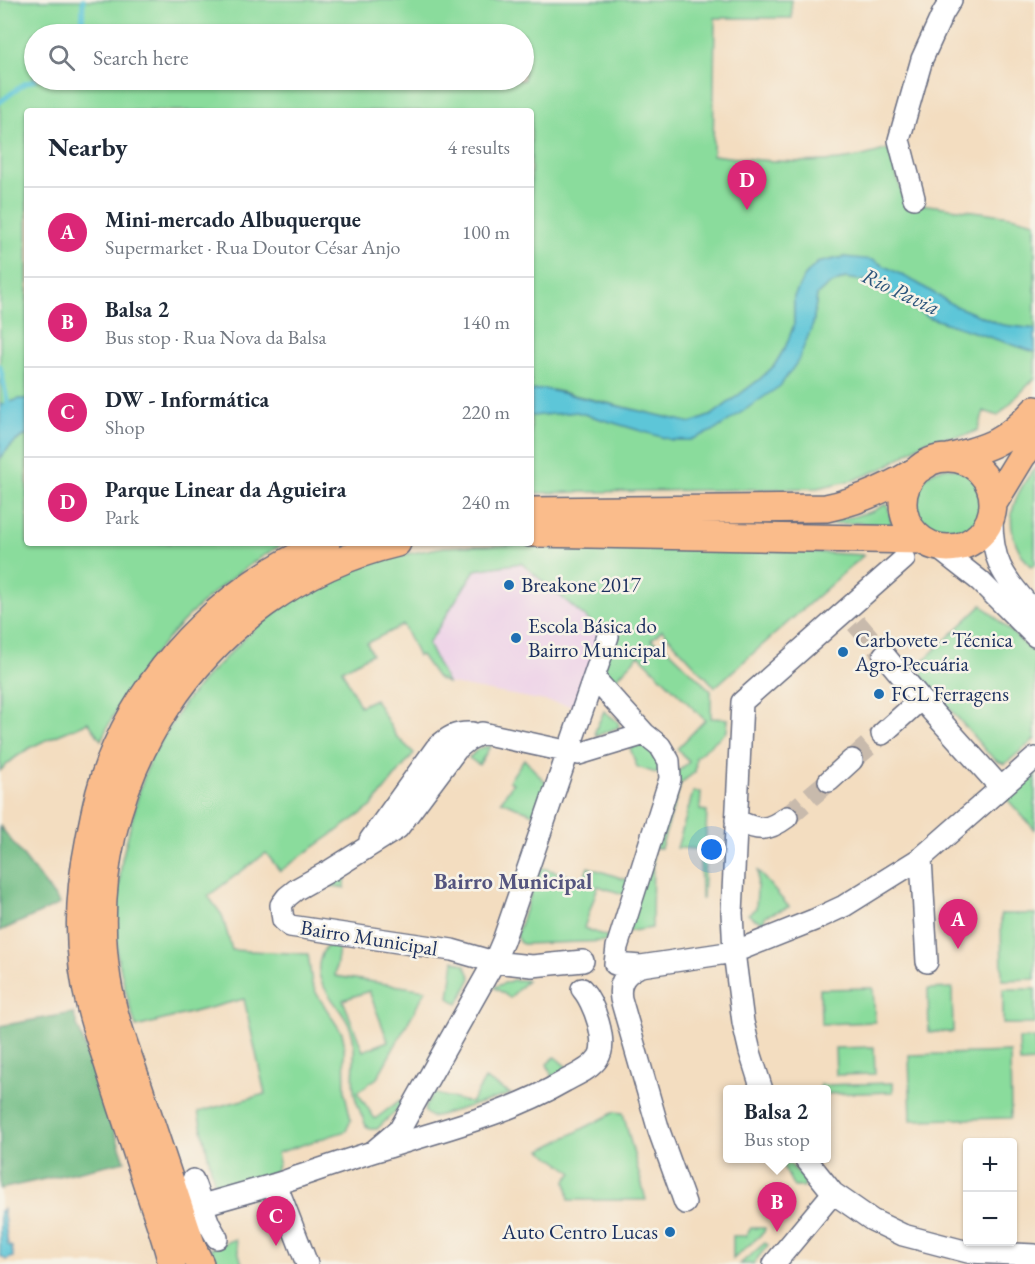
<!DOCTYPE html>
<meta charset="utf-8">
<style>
:root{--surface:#fff;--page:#f6f6f7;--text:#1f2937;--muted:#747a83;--line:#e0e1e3;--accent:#db2777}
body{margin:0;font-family:"EB Garamond",serif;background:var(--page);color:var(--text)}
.controls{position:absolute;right:18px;bottom:18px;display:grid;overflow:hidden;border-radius:6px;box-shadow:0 2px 4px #0004}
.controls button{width:54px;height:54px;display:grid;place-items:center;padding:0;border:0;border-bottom:2px solid var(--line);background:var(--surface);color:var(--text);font:30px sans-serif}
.you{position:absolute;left:712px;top:850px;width:21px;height:21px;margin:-15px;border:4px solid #fff;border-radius:50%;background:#1a73e8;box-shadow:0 0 0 9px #1a73e833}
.badge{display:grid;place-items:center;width:39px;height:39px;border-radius:50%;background:var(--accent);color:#fff;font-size:20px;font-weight:700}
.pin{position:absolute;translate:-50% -50px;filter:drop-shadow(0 2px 3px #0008)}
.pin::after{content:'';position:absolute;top:32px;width:21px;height:18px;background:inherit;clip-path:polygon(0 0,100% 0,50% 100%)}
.popup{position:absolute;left:723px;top:1085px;width:108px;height:78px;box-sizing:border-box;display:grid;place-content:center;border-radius:6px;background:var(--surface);filter:drop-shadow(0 2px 4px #0005);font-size:20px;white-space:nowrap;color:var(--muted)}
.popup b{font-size:22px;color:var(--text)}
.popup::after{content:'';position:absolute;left:50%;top:100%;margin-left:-12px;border:12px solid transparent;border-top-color:var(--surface)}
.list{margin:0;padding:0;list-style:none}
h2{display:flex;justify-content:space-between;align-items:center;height:78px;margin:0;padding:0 24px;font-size:26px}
h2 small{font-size:20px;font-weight:400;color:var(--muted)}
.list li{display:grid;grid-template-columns:39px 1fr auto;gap:18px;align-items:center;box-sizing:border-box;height:90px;padding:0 24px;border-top:2px solid var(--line)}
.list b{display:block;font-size:22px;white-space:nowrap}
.list p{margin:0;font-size:20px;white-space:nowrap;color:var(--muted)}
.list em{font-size:20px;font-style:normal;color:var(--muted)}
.icon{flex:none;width:33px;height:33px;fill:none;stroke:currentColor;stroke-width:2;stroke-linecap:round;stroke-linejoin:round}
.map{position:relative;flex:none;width:1035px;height:1264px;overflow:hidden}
.search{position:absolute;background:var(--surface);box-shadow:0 2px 4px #0004;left:24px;top:24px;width:510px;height:66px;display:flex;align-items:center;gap:15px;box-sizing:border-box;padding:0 21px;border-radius:33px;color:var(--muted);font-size:22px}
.panel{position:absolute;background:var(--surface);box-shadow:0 2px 4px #0004;left:24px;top:108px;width:510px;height:438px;border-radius:6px}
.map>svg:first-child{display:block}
</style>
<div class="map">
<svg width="1035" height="1264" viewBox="0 0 1035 1264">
<rect width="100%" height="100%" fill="#f7f3e8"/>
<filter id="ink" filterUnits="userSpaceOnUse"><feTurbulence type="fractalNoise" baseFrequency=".0167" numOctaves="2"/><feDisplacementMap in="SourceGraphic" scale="12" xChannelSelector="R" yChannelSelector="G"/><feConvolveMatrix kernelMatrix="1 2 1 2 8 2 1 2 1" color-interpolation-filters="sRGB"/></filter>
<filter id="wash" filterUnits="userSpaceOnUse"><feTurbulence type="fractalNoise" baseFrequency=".008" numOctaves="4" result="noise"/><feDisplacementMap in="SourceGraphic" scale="24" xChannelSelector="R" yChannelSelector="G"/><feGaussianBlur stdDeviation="1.35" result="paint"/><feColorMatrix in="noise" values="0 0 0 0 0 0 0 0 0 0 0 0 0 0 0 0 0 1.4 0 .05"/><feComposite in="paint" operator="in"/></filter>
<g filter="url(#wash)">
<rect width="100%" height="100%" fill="#f3ddc0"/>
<path fill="#edd0e8" d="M522,563L603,632L578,707L447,683L428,644L475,570Z"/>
<path fill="#8adc9c" stroke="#52867d" stroke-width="1.5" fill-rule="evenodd" d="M0,0H791L792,18H715L713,155C757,161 803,165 847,159C861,157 875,153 888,149L905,202L1011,216L1035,222V329L1002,325L953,305L917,283L844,257L817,263L804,277L794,297V325L786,346L774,366L760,379L712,415L691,423L553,390L531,391V111H27V399H20L0,405ZM34,34H524V80H34Z
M845,278L867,281L928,317L1035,352V378L998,416L984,411L978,430L967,435L934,439L924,442L884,468L854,480L817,488L531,493V416L577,412L672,440L715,430L813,325L817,295L827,286Z
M27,435V543H284C204,590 141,656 101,740L88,722C53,739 29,742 0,771V459C7,449 15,439 27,435Z
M1035,468V564L1031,567C1001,532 1008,502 1035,468Z
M914 503a35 35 0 1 1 70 0a35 35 0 1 1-70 0Z
M886,504L888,506L892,526L859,523L822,524L813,522L852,517L873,511Z
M648,543L864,555L715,687L662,630L651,640L669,650L711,691V718L728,719L727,731L696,757L695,772L681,783L661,848H653L652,928L625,932L677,772L689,762L677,749L705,720L639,655L611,684L601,674L603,632L521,563L475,570L428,644L447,683L437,678L421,655L418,656L403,625L367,643L372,654L342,670L360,706L375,699L396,736L414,753L371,807L280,871L266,853L208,896L222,915L232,950L308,954L312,984L318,996L342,1033L344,1042L345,1094L351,1120L346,1131L277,1153L279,1163L275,1172L216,1190L198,1112L265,1094L244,999L136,1027L129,1004L117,954V903L122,859L139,792L150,759L185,702L204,679L257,626L307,589L380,559L444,547L466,546Z
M982,605L1035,654V739L1005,764L997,761L986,751L923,677C920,670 920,667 924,660Z
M604,711L618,722L619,727L596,736L595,731Z
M491,745L479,765L469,758L478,749Z
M639,745C656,748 659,762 665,776L637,767L630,748Z
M524,759L547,784L536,815L501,801L513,783L509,781Z
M1035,773V830L1006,798Z
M693,792H701L700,810L707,811L703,899H701L700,849L677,848Z
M540,867L583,880L588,867L630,881L626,895L598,886L584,928L611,938L610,941L523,944L519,942L517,934Z
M346,868L345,888L319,884Z
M758,871L789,907L765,916L764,922L754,919L748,914L756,908Z
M1001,914H1035V979L1002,980Z
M340,941L335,976L426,990L377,1078L357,1092L375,1119L400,1100L403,1104L377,1129H370L366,1126C362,1115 355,1102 354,1091C351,1071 358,1050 351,1030C341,1001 304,983 325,948ZM369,991L388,1041L363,1051L343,1000Z
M454,960L465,965L471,978L458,1004L449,998Z
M513,980H527L510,998L494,987Z
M873,988L875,1022L821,1024L820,989Z
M952,988L953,1032H929L928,989Z
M1003,989H1035V1024H1003Z
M1035,1038V1062L1020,1063L1019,1039Z
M874,1047L875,1074L836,1075L835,1048Z
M1010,1052L1011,1118L911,1120L909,1055Z
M555,1057L568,1068L552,1077L547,1064Z
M485,1079L511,1094L440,1115L431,1117L425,1112V1107L433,1093L471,1103Z
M893,1083V1092L827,1094L826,1090L820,1089V1085Z
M615,1112L623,1113L646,1200H569L566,1180L573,1173L541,1150Z
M782,1164H790L805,1180L804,1187H794Z
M751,1228H765L764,1232L733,1259V1236H746Z
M235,1239L242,1264H218L210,1249Z
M765,1243L768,1245L753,1264H740Z"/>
<path fill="#6fbc84" stroke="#457671" stroke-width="1.5" d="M0,826L60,904L0,931Z
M73,1013L125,1161L0,1189V1026Z"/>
<path fill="#5dc6d8" stroke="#3c7a9b" stroke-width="1.5" d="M844,257L873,260L917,283L953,305L1002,325L1035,329V352L928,317L867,281L845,278L827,286L817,295L813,324L798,361L780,386L715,430L690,440H672L577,412L531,416V391L544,389L691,423L712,415L760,379L774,366L786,346L794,325V297L804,277L817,263Z
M20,399H27V435C15,439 7,449 0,459V405Z
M3,1209L8,1245L12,1247L13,1257L6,1260L0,1256V1211Z"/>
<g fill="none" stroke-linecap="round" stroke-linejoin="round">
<path stroke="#5dc6d8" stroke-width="5" d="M82,34L83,0
M0,102L24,84L35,80
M0,366L9,409"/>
</g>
</g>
<g filter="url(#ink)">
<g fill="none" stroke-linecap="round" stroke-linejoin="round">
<path stroke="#c8baac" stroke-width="21" stroke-dasharray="21 10" stroke-linecap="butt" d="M856,623L884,655
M852,760L882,734
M787,817L829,781"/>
<defs>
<path id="minor" d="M914,198L899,140L922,59L943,13L951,0
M992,516C991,565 1005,577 1035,613
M938,548L980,581L1035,636
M884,655L921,699L1001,788
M595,679L645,734L660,746L669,761L670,779L617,947L615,964L641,966L734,952L814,920L844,906L921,858L1035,758
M882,734L921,699
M829,781L852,760
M736,820C758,831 767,832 787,817
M370,840L436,748C448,737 456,732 472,733
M921,858L927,962
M583,961L532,966L494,962L503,941L608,636
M641,966C626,973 618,981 621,999L659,1131L685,1203
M762,1090L750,1052L743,1022L734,952L732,913L742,702L904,559
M374,1151L400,1129L494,962L452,950L290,926L283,920L281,905L287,897L297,889L331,870L398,828L457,749L468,740L482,733L579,754L645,734
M805,1158L833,1193L872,1220L903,1235L968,1252L1035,1255
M193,1180L202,1205
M217,1238L209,1224L202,1205L276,1184
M307,1264L276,1184C313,1172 351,1158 389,1147C451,1127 508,1114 565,1081C576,1075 591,1069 598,1058C609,1043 593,1001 582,989
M774,1264L833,1193"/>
<path id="major" d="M903 503a45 45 0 1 1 90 0a45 45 0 1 1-90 0Z
M948,458C989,448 1006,442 1035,410
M994,502L1022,456L1035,441
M531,511L826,508C864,500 895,485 927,464
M531,533L921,540
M172,1264C167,1242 159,1220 152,1199C138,1156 124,1113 110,1070C104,1050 96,1030 91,1009C77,955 78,897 89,843C95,810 102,777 116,747C157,656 235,582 326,543
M200,1264L192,1247C174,1194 157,1141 139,1088C127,1052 113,1017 107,980C76,784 203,589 397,543"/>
</defs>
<use href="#minor" stroke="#676c80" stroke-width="24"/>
<use href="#major" stroke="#676c80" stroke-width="30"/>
<use href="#minor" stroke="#fff" stroke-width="21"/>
<use href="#major" stroke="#fabc8b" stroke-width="27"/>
</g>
</g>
<g fill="#1f6fb2" stroke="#f7f3e8" stroke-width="2">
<circle cx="509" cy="585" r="6"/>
<circle cx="516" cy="638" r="6"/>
<circle cx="843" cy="652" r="6"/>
<circle cx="879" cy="694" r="6"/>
<circle cx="670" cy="1232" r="6"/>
</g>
<g text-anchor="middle" stroke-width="5" stroke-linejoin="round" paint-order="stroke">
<g font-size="21" fill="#1b2f5e" stroke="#f7f3e8" text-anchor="start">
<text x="521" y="592">Breakone 2017</text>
<text x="528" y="633">Escola Básica do<tspan x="528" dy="24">Bairro Municipal</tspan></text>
<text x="855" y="647">Carbovete - Técnica<tspan x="855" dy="24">Agro-Pecuária</tspan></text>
<text x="891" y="701">FCL Ferragens</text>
<text x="658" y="1239" text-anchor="end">Auto Centro Lucas</text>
</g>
<g font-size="21" fill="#1b2f5e" stroke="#f7f3e8">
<text transform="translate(369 938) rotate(9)" y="7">Bairro Municipal</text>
</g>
<g font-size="22" font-style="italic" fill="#2c557c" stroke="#f7f3e8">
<text transform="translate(901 291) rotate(25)" y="8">Rio Pavia</text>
</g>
<g font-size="22" font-weight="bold" fill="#55557f" stroke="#f7f3e8">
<text x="513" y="889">Bairro Municipal</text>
</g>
</g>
</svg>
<div class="controls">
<button>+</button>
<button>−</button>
</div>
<div class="you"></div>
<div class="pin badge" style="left:958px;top:949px">A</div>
<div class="pin badge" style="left:777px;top:1232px">B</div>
<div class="popup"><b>Balsa 2</b>Bus stop</div>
<div class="pin badge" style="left:276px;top:1246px">C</div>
<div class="pin badge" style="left:747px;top:210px">D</div>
<div class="search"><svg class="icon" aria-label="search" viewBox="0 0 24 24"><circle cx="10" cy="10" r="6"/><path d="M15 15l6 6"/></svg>Search here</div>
<section class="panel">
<h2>Nearby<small>4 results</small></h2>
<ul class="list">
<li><span class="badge">A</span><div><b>Mini-mercado Albuquerque</b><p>Supermarket · Rua Doutor César Anjo</p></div><em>100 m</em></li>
<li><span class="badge">B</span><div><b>Balsa 2</b><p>Bus stop · Rua Nova da Balsa</p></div><em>140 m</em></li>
<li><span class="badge">C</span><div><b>DW - Informática</b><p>Shop</p></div><em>220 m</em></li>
<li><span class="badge">D</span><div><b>Parque Linear da Aguieira</b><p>Park</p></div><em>240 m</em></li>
</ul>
</section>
</div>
